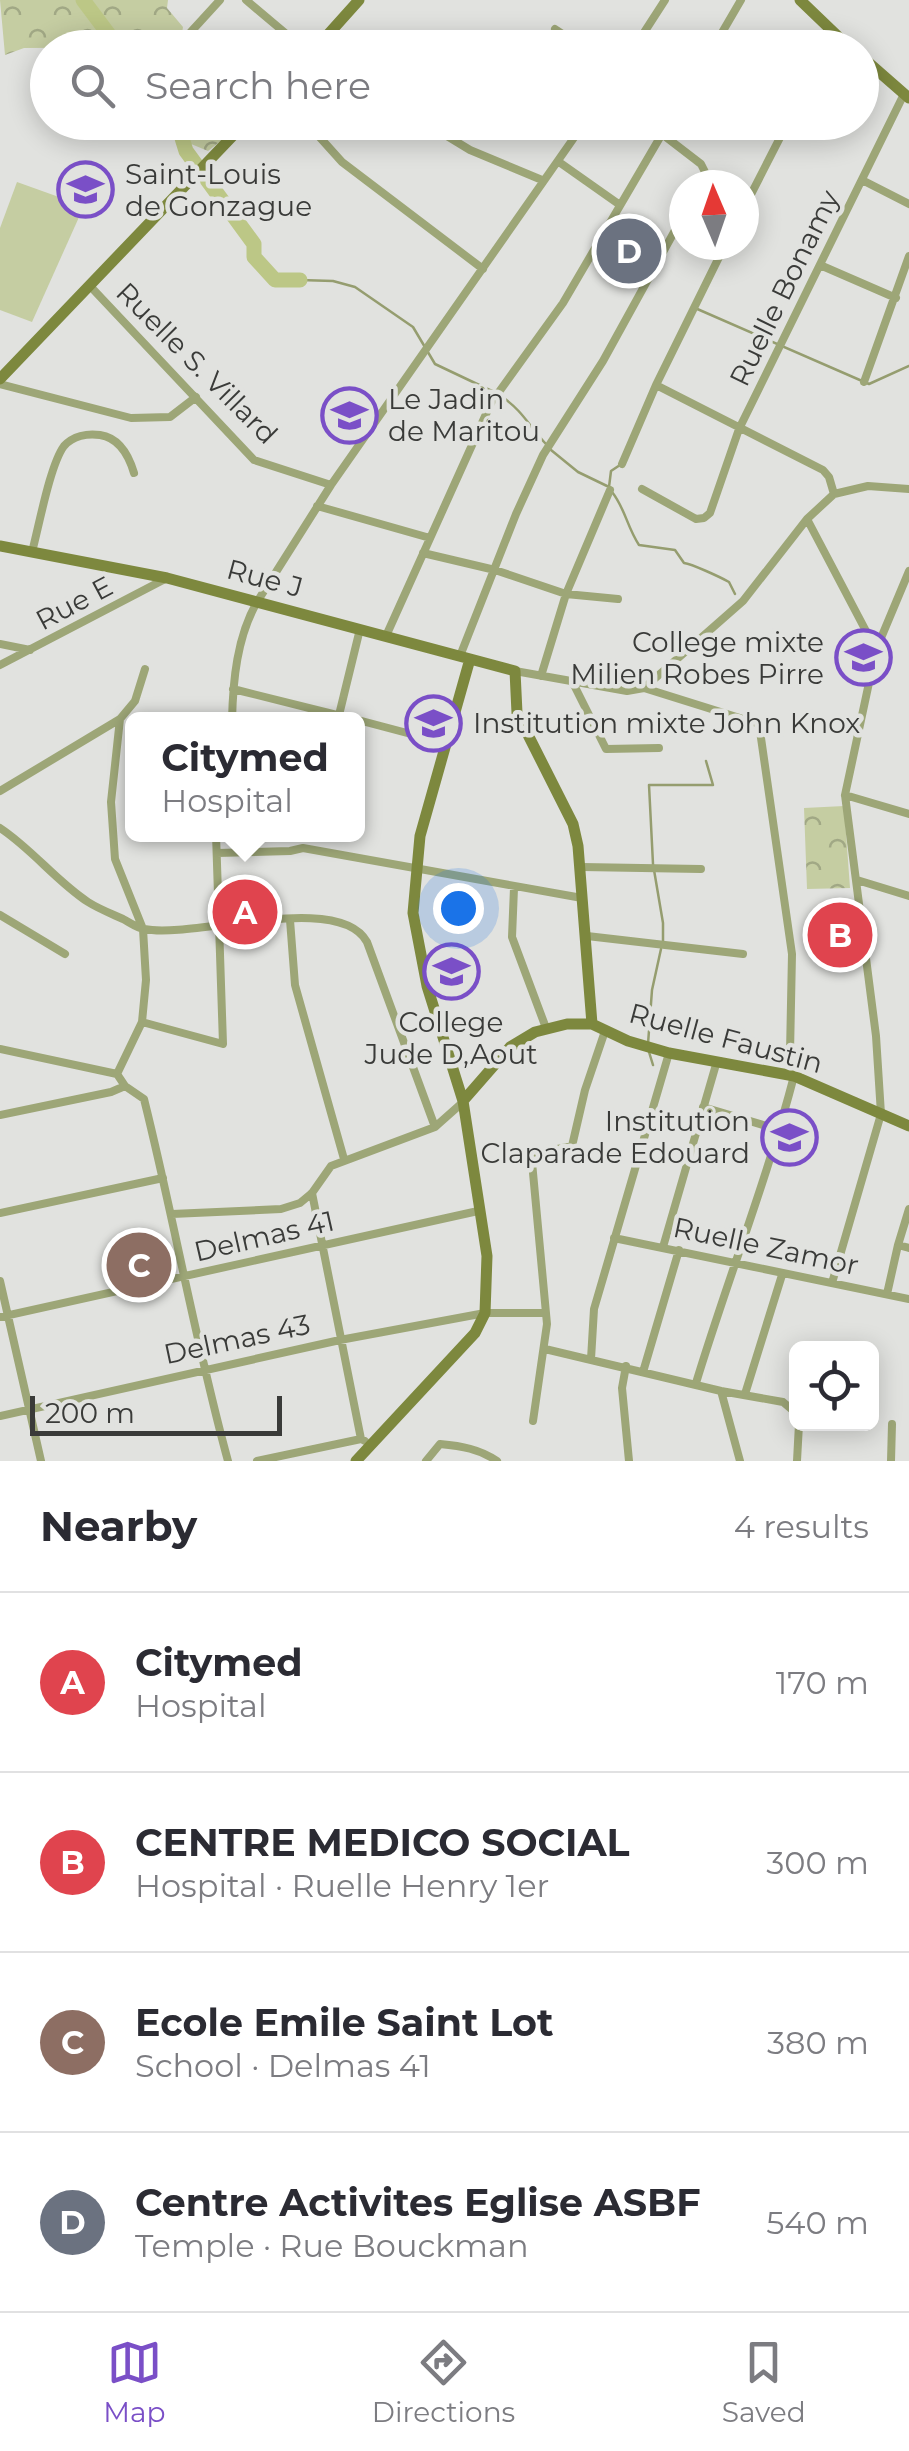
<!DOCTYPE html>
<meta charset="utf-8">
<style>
:root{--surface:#fff;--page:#f2f2f3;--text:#2b2b33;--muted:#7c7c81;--line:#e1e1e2;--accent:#7a4fc7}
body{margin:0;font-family:Montserrat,sans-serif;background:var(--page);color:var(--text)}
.controls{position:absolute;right:30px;bottom:30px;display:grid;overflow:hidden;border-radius:15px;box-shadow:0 5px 25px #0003}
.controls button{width:90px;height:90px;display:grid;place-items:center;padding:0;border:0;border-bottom:2px solid var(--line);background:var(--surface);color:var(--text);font:50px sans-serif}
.compass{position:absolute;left:669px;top:170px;width:90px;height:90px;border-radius:50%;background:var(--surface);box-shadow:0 5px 25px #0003;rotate:358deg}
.scale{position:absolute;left:30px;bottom:25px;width:252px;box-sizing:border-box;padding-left:10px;border:5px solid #3a3b39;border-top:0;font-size:28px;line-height:35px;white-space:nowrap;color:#3a3b39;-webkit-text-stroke:8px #e1e2df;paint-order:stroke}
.you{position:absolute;left:458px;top:908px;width:35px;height:35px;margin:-25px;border:8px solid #fff;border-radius:50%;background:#1a73e8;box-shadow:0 0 0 15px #1a73e833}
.badge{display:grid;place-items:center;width:65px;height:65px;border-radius:50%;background:var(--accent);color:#fff;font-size:32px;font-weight:700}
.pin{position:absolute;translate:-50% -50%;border:5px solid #fff;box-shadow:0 2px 10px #0006}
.popup{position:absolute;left:125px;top:712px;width:240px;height:130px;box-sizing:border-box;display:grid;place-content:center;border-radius:15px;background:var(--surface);filter:drop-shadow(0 2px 8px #0005);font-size:32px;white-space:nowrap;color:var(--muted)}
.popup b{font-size:38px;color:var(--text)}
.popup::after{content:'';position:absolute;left:50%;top:100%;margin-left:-20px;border:20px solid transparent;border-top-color:var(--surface)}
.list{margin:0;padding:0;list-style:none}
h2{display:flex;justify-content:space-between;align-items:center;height:130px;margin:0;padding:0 40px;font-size:42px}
h2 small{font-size:32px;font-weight:400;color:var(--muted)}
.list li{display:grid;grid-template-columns:65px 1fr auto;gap:30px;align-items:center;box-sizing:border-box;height:180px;padding:0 40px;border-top:2px solid var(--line)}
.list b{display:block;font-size:38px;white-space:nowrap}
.list p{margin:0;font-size:32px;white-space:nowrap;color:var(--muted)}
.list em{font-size:32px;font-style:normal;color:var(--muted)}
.icon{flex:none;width:55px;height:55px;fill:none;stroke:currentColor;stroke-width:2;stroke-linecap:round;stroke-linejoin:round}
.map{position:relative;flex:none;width:909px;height:1461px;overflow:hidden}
.search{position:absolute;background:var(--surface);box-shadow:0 5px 25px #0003;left:30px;right:30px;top:30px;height:110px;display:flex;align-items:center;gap:25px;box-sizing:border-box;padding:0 35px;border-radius:55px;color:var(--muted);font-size:38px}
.sheet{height:850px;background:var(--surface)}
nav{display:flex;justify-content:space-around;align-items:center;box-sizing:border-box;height:140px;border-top:2px solid var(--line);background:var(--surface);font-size:28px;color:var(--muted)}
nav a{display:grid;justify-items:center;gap:5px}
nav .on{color:var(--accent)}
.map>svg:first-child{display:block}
</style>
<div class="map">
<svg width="909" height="1461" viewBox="0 0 909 1461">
<defs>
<pattern id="forest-crowns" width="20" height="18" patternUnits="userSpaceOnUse" patternTransform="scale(2.5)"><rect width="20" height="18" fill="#c5cda2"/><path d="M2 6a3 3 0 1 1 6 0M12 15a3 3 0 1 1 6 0" fill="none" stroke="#a1a885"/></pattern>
</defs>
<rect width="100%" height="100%" fill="#e1e2df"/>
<path fill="url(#forest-crowns)" d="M0,0H168L167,8L183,27L181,40L187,47L24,48L5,55Z
M169,123H235L223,139L208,151L179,139Z
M844,806L850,888L807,889L804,808Z"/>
<path fill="#c5cda2" d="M17,182L84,206L32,322L0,310V228Z"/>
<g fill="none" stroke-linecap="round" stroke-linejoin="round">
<path stroke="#959d6f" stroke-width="2.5" d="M300,280L333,281L355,287L413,327L435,364L494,392
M695,308L869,384L909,366
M501,396C524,412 528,425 546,444
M551,450L578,472L607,486
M609,487L611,471L620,465
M612,492C625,508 627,527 639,545L675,550L684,563C692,564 720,577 729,582L735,594
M663,941V923L653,864L649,785H713L706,761
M648,1044L652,990L661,949
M649,1052L653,1065"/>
<path stroke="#bcc786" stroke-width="15" d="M83,0L119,48
M177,122L186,151L254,244V257L275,280H300"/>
<path stroke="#9da677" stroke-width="8" d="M246,0L303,48
M555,29L584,48
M188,35L220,0
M634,48L665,0
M713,48L741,0
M824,48L831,31
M306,122L342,162L483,269
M424,122L470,150L542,180
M662,134L701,164L705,172L700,185
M559,162L620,205
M862,180L909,204
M744,208L788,122
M820,265L896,298
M90,286L254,460L331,485
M864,382L909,256
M0,384L131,418L170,417L196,397
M656,385L823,470L829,477L834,494
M622,464L656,385L725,245
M642,489L696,519L704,518L710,513L739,429L904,94
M317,506L430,538
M807,519L876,650
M32,552C39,526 50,465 64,446C73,436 87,433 100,435C120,438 129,456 134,473
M423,553L495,570L566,594L618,599
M386,636L491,403L563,303L669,122
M0,644L30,650
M460,656L516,514L543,455L603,361L684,214
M0,665L167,578
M515,671L627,691L644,688L743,601L807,519L834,494L868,486L909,489
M541,676L566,594L610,490
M573,683L606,749L659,748
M644,688L759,724L792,954L790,1053
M233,689L357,720
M339,715L360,629
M232,720C233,680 237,637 257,602L331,485L585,122
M358,720L445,743
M0,791L120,719L135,701L145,669
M845,795L909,814
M0,828C32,849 56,881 88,902C99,909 112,914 123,919C129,922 137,928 144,929C195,939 339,891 367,942L435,1127
M217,853L290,851L303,848L582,898
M582,867L701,869
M857,880L909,896
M514,888L512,937L546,1028
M0,915L65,954
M290,920L295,985L344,1159
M587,936L743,954
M142,1022L223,1044L216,834
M0,1049L117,1074
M117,1074L125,1086L144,1099C174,1219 195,1341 228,1461
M117,1074L142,1022L146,980L143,929L115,859L111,802L120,719
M703,1107L780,1130
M0,1115L111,1092L125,1086
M312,1193L361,1439
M0,1213L163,1178
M172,1214L281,1209L300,1203L312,1193L331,1166L435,1127L462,1103
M614,1238L909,1299
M898,1245L909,1209
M663,1247L717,1061
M0,1281L41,1461
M832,1283L881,1114L876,1036L845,795L876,650L909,571
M887,1294L898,1245L909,1248
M0,1317L478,1211
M545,1349L721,1391L783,1402L796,1413
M591,1359L594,1309L669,1053
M626,1366L622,1388L629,1461
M643,1372L679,1250
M696,1383C727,1281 767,1180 794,1076
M721,1391L740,1461
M745,1394L782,1275
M0,1416L340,1340L485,1313H545
M533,1421L547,1324L532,1162L543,1152L572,1146L585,1090L605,1031
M257,1461L361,1439L365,1441
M426,1461L440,1444C461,1446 480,1449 497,1461
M797,1461L799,1424
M891,1461L892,1424"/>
<path stroke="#7d883e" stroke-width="11" d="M800,0L850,48
M316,48L359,0
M862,57L909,98
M0,379L246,122
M0,546L167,578L515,671L517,713L573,824L578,846L592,1024
M463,1101L510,1047L535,1032L567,1024H592L628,1041L669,1053L794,1076L909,1126
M356,1461L475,1333L485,1313L487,1256L463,1101L427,986L413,913L420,836L470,659"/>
</g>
<defs>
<symbol id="school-ring" viewBox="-11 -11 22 22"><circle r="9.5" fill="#e1e2df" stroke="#7a4fc7" stroke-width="1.5"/><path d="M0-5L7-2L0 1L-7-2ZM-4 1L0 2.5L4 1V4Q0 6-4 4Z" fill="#7a4fc7"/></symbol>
</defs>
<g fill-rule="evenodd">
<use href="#school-ring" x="54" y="158" width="63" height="63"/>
<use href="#school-ring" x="318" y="384" width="63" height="63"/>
<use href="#school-ring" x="832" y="626" width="63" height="63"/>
<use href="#school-ring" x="402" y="692" width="63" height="63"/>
<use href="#school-ring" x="420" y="940" width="63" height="63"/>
<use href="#school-ring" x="758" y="1106" width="63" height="63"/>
</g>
<g text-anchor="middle" stroke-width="9" stroke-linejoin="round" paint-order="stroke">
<g font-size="28" fill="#3a3b39" stroke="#e1e2df" text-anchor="start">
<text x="125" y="184">Saint-Louis<tspan x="125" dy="32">de Gonzague</tspan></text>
<text x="388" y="409">Le Jadin<tspan x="388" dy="32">de Maritou</tspan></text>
<text x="824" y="652" text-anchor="end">College mixte<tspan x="824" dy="32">Milien Robes Pirre</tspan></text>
<text x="473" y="733">Institution mixte John Knox</text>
<text x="451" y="1032" text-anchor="middle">College<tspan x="451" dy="32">Jude D,Aout</tspan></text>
<text x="750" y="1131" text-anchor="end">Institution<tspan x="750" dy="32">Claparade Edouard</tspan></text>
</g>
<g font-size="28" fill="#3a3b39" stroke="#e1e2df">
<text transform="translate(784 288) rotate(-64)" y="10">Ruelle Bonamy</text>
<text transform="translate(197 363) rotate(45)" y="10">Ruelle S. Villard</text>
<text transform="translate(265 578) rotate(15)" y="10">Rue J</text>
<text transform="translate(74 603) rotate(-28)" y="10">Rue E</text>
<text transform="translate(726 1038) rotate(15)" y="10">Ruelle Faustin</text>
<text transform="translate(264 1236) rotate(-13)" y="10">Delmas 41</text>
<text transform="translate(766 1246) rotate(12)" y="10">Ruelle Zamor</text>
<text transform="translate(237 1339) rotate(-12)" y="10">Delmas 43</text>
</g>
</g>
</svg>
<div class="controls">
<button><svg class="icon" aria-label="locate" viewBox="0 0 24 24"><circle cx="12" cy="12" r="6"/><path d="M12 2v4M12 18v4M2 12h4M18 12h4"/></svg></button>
</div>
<svg class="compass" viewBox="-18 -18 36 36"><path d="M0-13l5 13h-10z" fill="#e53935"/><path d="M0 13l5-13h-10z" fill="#7c7c81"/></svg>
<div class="scale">200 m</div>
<div class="you"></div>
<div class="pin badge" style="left:245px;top:912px;background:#e0444e">A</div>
<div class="popup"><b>Citymed</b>Hospital</div>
<div class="pin badge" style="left:840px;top:935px;background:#e0444e">B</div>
<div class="pin badge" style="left:139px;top:1265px;background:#8d6e63">C</div>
<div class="pin badge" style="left:629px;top:251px;background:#6b7280">D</div>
<div class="search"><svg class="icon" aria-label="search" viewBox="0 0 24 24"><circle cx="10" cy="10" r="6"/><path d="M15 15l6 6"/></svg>Search here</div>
</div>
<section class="sheet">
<h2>Nearby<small>4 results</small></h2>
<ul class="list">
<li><span class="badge" style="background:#e0444e">A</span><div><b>Citymed</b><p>Hospital</p></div><em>170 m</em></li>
<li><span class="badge" style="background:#e0444e">B</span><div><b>CENTRE MEDICO SOCIAL</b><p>Hospital · Ruelle Henry 1er</p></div><em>300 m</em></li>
<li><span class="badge" style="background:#8d6e63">C</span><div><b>Ecole Emile Saint Lot</b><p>School · Delmas 41</p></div><em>380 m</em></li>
<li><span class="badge" style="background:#6b7280">D</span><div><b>Centre Activites Eglise ASBF</b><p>Temple · Rue Bouckman</p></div><em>540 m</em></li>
</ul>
</section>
<nav>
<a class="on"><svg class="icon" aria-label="map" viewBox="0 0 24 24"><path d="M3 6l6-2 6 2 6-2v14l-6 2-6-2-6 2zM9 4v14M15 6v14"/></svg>Map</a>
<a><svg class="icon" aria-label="directions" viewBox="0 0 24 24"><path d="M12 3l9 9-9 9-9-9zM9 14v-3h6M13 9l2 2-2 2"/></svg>Directions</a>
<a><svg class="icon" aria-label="saved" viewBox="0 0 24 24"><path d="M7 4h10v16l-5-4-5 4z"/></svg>Saved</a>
</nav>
